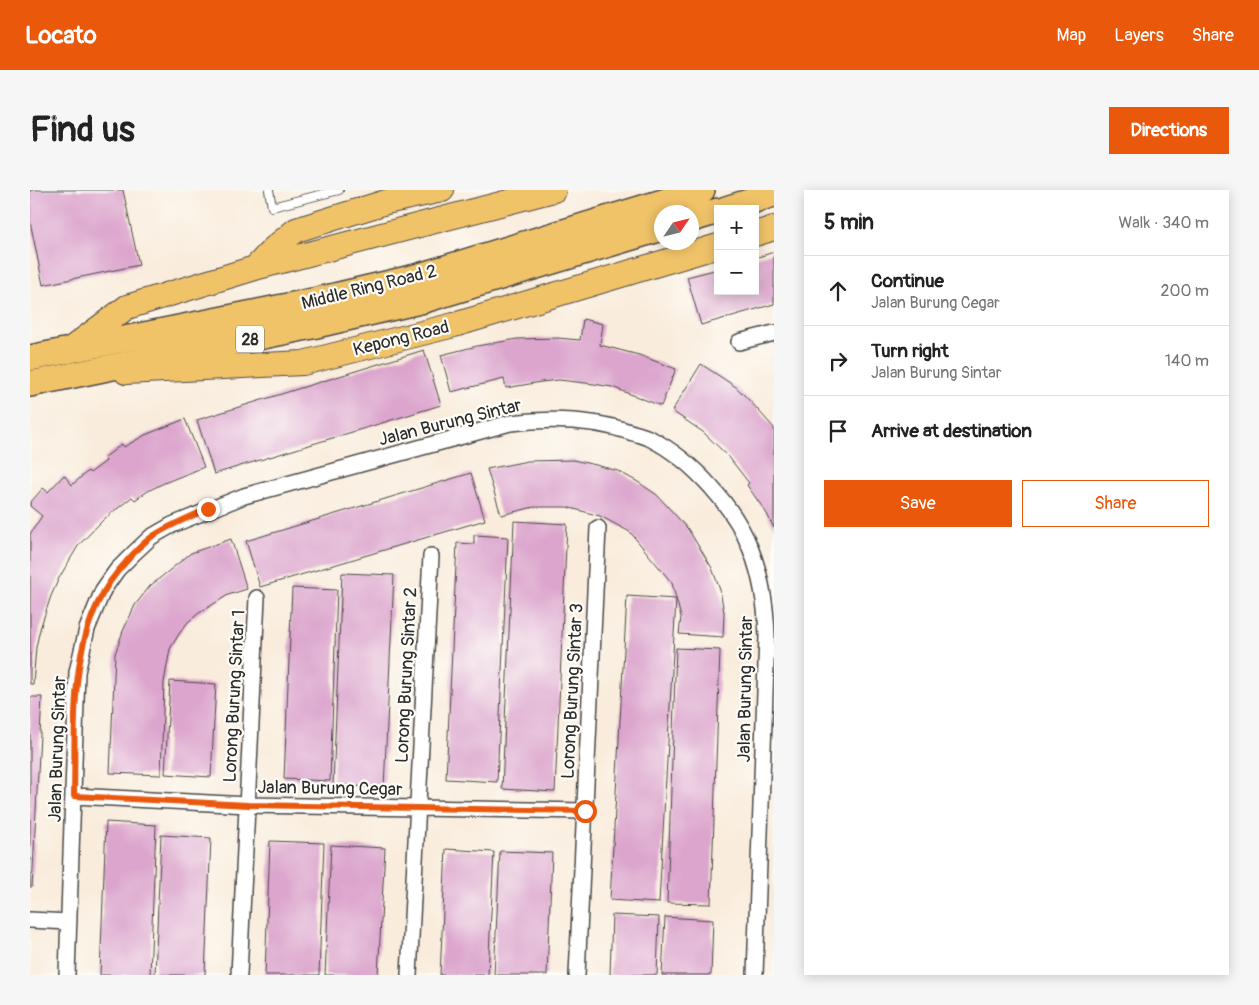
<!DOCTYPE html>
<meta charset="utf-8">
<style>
:root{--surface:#fff;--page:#f6f6f6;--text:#222;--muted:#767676;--line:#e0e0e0;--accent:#ea580c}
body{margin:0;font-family:Pangolin,sans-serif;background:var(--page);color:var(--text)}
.controls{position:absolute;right:15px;top:15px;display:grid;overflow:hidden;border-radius:0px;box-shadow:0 2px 12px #0003}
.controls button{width:45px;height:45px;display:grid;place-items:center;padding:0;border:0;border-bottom:1px solid var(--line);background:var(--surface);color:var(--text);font:25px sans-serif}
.compass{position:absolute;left:624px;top:15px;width:45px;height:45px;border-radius:50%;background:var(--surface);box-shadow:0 2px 12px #0003;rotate:55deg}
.stop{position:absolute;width:15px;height:15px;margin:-11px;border:4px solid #ea580c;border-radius:50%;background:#fff}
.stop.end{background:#ea580c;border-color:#fff;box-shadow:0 1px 5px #0008}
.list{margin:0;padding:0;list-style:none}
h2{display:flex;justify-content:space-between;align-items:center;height:65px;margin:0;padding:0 20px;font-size:21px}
h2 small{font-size:16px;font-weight:400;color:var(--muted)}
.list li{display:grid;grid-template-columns:32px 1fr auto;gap:15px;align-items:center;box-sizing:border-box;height:70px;padding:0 20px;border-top:1px solid var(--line)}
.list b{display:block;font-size:19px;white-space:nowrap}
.list p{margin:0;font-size:16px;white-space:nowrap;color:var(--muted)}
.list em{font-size:16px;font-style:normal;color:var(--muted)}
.actions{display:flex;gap:10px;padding:15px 20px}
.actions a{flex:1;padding:11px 0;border:1px solid var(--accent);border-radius:0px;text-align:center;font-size:18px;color:var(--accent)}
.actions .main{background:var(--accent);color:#fff}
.icon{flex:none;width:28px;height:28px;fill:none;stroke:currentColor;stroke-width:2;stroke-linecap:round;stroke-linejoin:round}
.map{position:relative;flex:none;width:744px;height:785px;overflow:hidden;border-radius:0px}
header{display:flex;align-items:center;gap:30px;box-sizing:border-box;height:70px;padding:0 25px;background:var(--accent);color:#fff}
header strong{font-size:24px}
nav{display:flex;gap:28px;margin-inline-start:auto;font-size:18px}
.intro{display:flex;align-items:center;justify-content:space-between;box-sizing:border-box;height:120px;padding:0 30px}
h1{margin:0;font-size:35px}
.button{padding:12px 22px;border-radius:0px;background:var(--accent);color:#fff;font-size:18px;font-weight:700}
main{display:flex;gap:30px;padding:0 30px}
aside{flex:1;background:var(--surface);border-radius:0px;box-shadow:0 2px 12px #0003}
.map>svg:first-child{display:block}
</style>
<header>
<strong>Locato</strong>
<nav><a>Map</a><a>Layers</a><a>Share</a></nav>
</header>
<div class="intro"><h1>Find us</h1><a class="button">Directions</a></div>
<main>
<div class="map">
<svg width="744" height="785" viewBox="0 0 744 785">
<rect width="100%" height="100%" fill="#fdfcf7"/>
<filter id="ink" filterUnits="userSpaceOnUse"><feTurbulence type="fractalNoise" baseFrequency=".02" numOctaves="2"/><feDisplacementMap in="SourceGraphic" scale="10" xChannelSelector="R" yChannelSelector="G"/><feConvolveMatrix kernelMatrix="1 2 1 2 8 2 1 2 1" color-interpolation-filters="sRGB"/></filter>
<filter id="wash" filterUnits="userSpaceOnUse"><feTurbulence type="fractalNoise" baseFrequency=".0096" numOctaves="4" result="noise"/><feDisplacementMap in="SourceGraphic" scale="20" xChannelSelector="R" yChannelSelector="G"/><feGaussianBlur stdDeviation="1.12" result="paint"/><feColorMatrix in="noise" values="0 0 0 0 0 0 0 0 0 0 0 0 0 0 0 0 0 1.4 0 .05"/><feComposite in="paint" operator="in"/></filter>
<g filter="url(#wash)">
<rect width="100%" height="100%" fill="#f9ecdc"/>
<g id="blocks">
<path fill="#dca5cd" d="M0,0H93L109,75L13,95L0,31Z
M744,62V114L671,135L657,87L688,79V101H725V68Z
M553,129L573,134L570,155L609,165L646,179L631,216L582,197L564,194L529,190L511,192L476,198L474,189L421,202L411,165L447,156L487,149L528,148L550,150Z
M394,160L411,215L184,284L167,230Z
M671,174L706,197L721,212L744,238V338L737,324L717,295L719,293L698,266L673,242L642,221Z
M155,229L174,277L134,293L118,301L105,310L102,307L73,330L48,356L29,388L21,406L10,439L6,457L3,494H0V344L12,326L0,316V313L13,298L18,302L34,285L42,295L58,281L60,283L76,271L74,268L92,254L94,257L115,245Z
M543,270L566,275L588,281L608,292L627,305L658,339L682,378L690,400L694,422L693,447L649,444L651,427L642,393L600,342L570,326L537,317H504L471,325L457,279L498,271Z
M441,283L455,330L230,397L216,351Z
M484,331L537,334L525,602L472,599Z
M444,345L478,347L467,592L416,589L427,353L444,354Z
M201,349L217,399L198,405L169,423L158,432L149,444L140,459L134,492L131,585L80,583L85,464L93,441L105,415L120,396L161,363Z
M312,383L364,385L354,598L303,595Z
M262,398L307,400L300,591L254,589Z
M597,406L646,409L629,713L580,710Z
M646,458L690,460L681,714L637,713Z
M140,491L186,494L181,587L135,584Z
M0,507H12L2,697H0Z
M76,632L126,635L120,785H70Z
M131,645L181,648L175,785H125Z
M240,651L294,653L289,785H235Z
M301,655L355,658L348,785H295Z
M416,659L464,662L458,785H410Z
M470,661L522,663L517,785H464Z
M582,725L629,727L627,785H580Z
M635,727L683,730L681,785H632Z"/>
</g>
</g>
<g filter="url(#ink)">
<use href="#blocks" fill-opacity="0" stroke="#4a4846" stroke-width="1"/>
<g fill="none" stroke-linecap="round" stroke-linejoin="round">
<defs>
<path id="service" d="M239,0L242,17L309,0"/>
<path id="minor" d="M709,152L744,143
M44,606L218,615L555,621
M0,730L39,732
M37,785L47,482L57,439L73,400L87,380L104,363L121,347L142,335L214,306L480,233C521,228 561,229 600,242C607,244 615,246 621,249C662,270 705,317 721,360C732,388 736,417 737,446L725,785
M209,785L227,408
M379,785L401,366
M547,785L568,338"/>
<path id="primary" d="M725,44L744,38
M225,78L243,59L266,40L356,12L412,0
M38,161L97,117L225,78L524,0
M96,182L273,173L424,135L688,56"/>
<path id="trunk" d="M696,19L744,4
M662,29L688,21
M0,168L288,110L386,87L672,0
M0,194L282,136L394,110L632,38"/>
</defs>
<use href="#service" stroke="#4a4846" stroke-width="10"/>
<use href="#minor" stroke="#4a4846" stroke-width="18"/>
<use href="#primary" stroke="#4a4846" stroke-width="26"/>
<use href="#trunk" stroke="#4a4846" stroke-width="28"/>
<use href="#service" stroke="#fff" stroke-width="8"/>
<use href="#minor" stroke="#fff" stroke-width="15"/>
<use href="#primary" stroke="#f1c369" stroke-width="24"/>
<use href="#trunk" stroke="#f1c369" stroke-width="25"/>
</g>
</g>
<g fill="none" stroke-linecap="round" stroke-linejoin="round" filter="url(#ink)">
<path stroke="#ea580c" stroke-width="6" d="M178,319C159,327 140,335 123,346C113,352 104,363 96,372C36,435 46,526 44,606L218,615L555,621"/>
</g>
<g text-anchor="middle" stroke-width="4.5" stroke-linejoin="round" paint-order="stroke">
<rect fill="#fdfcf7" stroke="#6a6a68" stroke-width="1" x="206" y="135.5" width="28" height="27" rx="4"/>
<g font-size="16" font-weight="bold" fill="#2b2b2b">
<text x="220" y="155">28</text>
</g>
<g font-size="18" fill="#2b2b2b" stroke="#fdfcf7">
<text transform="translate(339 97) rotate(-14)" y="6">Middle Ring Road 2</text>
<text transform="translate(371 148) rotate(-14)" y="6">Kepong Road</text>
<text transform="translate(420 232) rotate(-14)" y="6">Jalan Burung Sintar</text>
<text transform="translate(376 485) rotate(-87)" y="6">Lorong Burung Sintar 2</text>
<text transform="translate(715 499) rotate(-89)" y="6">Jalan Burung Sintar</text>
<text transform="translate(542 501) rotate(-87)" y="6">Lorong Burung Sintar 3</text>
<text transform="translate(204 506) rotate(-87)" y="6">Lorong Burung Sintar 1</text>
<text transform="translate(27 559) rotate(-88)" y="6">Jalan Burung Sintar</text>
<text transform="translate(300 598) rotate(1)" y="6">Jalan Burung Cegar</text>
</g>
</g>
</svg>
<div class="controls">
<button>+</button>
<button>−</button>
</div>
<svg class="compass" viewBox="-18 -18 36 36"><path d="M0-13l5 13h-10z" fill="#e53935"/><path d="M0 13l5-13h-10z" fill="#767676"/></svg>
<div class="stop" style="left:555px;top:621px"></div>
<div class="stop end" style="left:178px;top:319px"></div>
</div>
<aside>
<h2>5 min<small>Walk · 340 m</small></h2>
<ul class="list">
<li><svg class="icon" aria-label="ahead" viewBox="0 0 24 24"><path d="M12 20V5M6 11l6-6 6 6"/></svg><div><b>Continue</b><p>Jalan Burung Cegar</p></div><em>200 m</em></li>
<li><svg class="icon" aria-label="right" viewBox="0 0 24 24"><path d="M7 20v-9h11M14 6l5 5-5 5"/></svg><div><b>Turn right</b><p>Jalan Burung Sintar</p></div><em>140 m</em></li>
<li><svg class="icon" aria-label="arrive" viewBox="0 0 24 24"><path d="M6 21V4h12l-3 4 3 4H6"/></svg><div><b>Arrive at destination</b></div></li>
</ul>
<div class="actions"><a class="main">Save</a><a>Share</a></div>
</aside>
</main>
